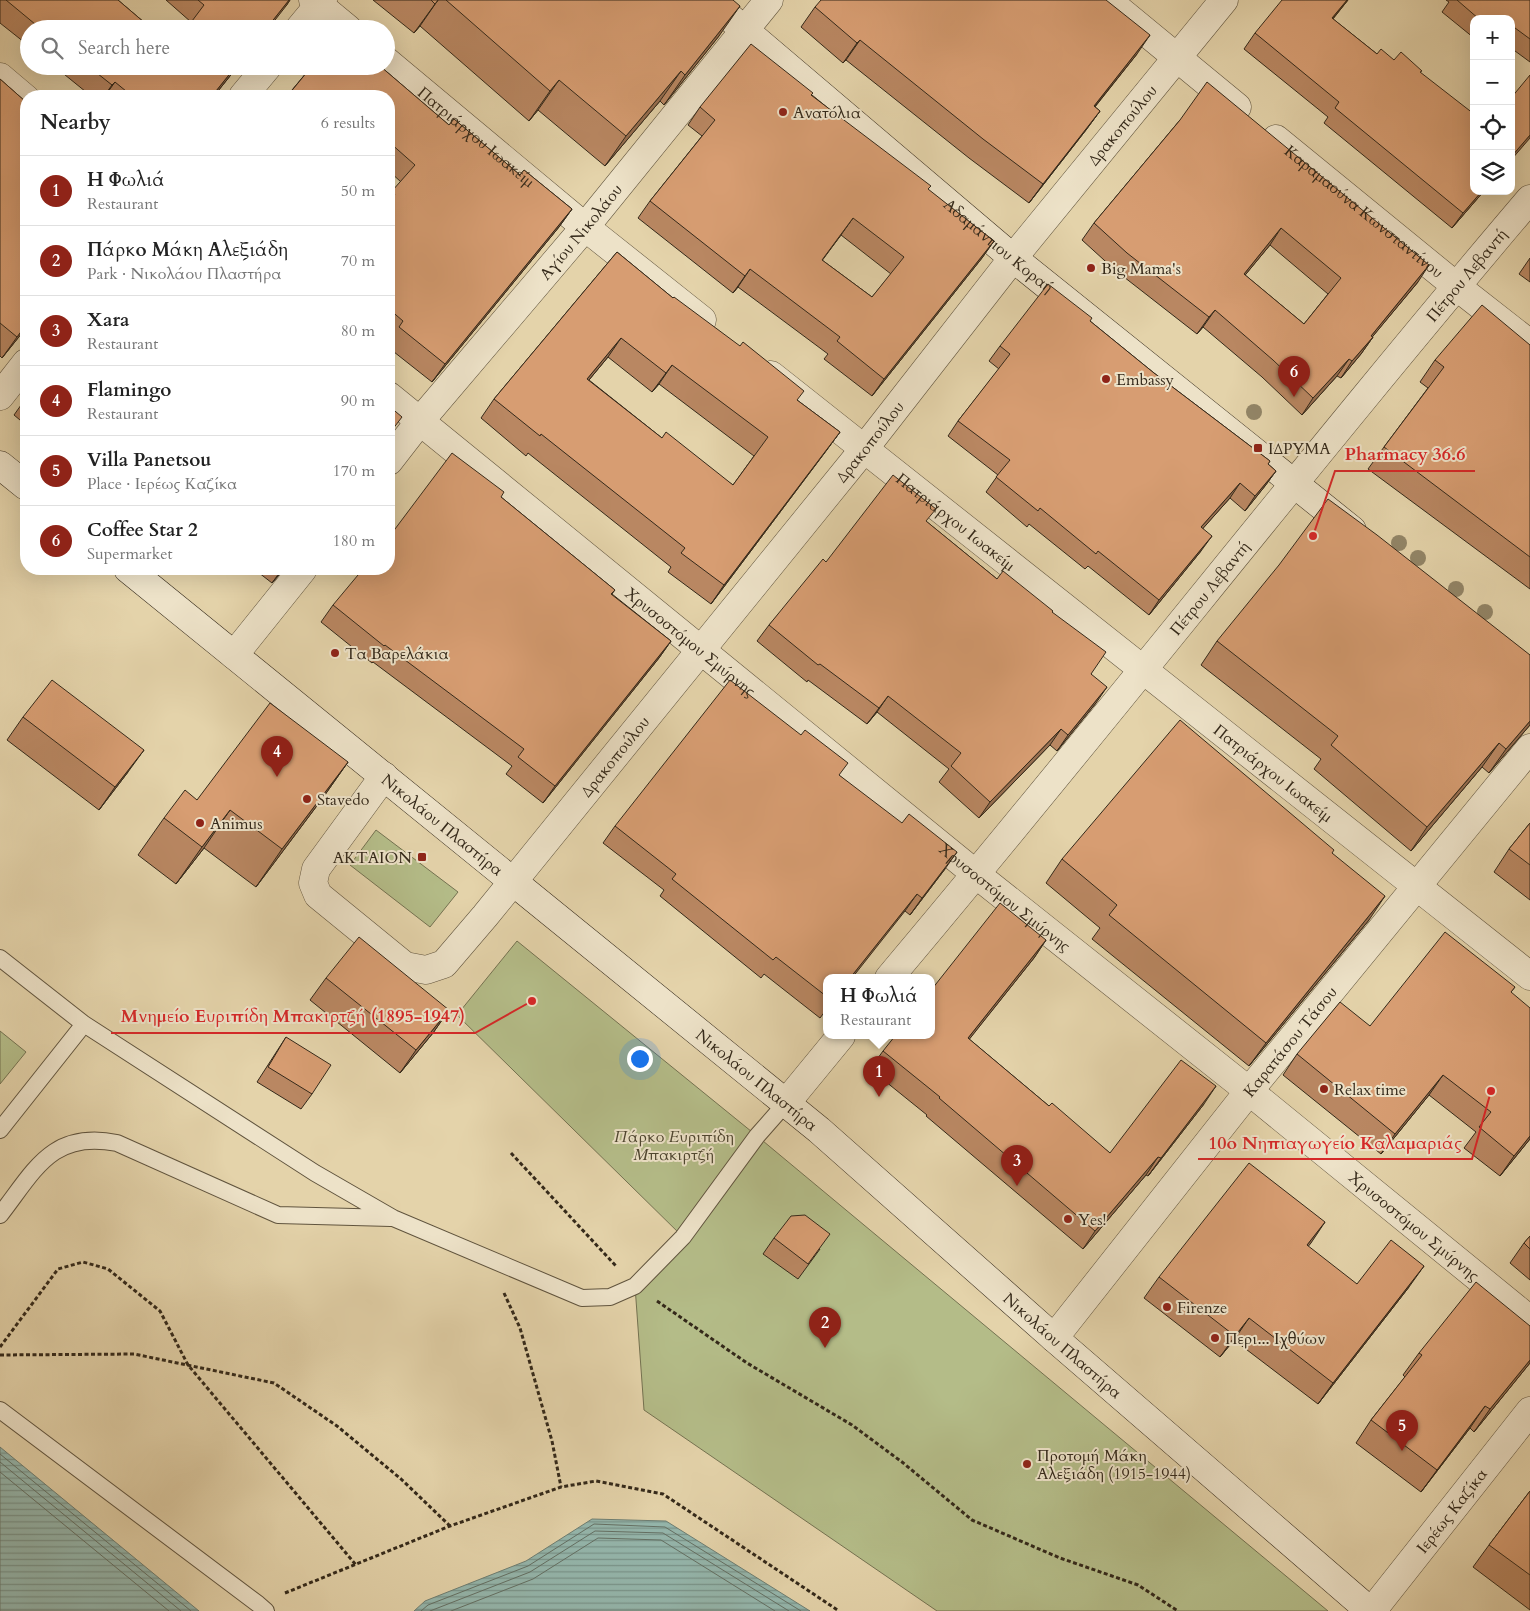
<!DOCTYPE html>
<meta charset="utf-8">
<style>
:root{--surface:#fff;--page:#f2f2f2;--text:#222;--muted:#767676;--line:#e0e0e0;--accent:#8f2418}
body{margin:0;font-family:Cardo,serif;background:var(--page);color:var(--text)}
.controls{position:absolute;right:15px;top:15px;display:grid;overflow:hidden;border-radius:10px;box-shadow:0 5px 20px #0002}
.controls button{width:45px;height:45px;display:grid;place-items:center;padding:0;border:0;border-bottom:1px solid var(--line);background:var(--surface);color:var(--text);font:25px sans-serif}
.you{position:absolute;left:639px;top:1058px;width:18px;height:18px;margin:-12px;border:4px solid #fff;border-radius:50%;background:#1a73e8;box-shadow:0 0 0 8px #1a73e833}
.badge{display:grid;place-items:center;width:32px;height:32px;border-radius:50%;background:var(--accent);color:#fff;font-size:16px;font-weight:700}
.pin{position:absolute;translate:-50% -41px;filter:drop-shadow(0 1px 2px #0008)}
.pin::after{content:'';position:absolute;top:26px;width:18px;height:15px;background:inherit;clip-path:polygon(0 0,100% 0,50% 100%)}
.popup{position:absolute;left:823px;top:974px;width:112px;height:65px;box-sizing:border-box;display:grid;place-content:center;border-radius:10px;background:var(--surface);filter:drop-shadow(0 1px 4px #0005);font-size:16px;white-space:nowrap;color:var(--muted)}
.popup b{font-size:19px;color:var(--text)}
.popup::after{content:'';position:absolute;left:50%;top:100%;margin-left:-10px;border:10px solid transparent;border-top-color:var(--surface)}
.list{margin:0;padding:0;list-style:none}
h2{display:flex;justify-content:space-between;align-items:center;height:65px;margin:0;padding:0 20px;font-size:21px}
h2 small{font-size:16px;font-weight:400;color:var(--muted)}
.list li{display:grid;grid-template-columns:32px 1fr auto;gap:15px;align-items:center;box-sizing:border-box;height:70px;padding:0 20px;border-top:1px solid var(--line)}
.list b{display:block;font-size:19px;white-space:nowrap}
.list p{margin:0;font-size:16px;white-space:nowrap;color:var(--muted)}
.list em{font-size:16px;font-style:normal;color:var(--muted)}
.icon{flex:none;width:28px;height:28px;fill:none;stroke:currentColor;stroke-width:2;stroke-linecap:round;stroke-linejoin:round}
.map{position:relative;flex:none;width:1530px;height:1611px;overflow:hidden}
.search{position:absolute;background:var(--surface);box-shadow:0 5px 20px #0002;left:20px;top:20px;width:375px;height:55px;display:flex;align-items:center;gap:12px;box-sizing:border-box;padding:0 18px;border-radius:28px;color:var(--muted);font-size:19px}
.panel{position:absolute;background:var(--surface);box-shadow:0 5px 20px #0002;left:20px;top:90px;width:375px;height:485px;border-radius:20px}
.map>svg:first-child{display:block}
</style>
<div class="map">
<svg width="1530" height="1611" viewBox="0 0 1530 1611">
<defs>
<pattern id="water-rules" width="6" height="5" patternUnits="userSpaceOnUse" patternTransform="scale(1.25)"><rect width="6" height="5" fill="#95b7ad"/><path d="M0 2.5h6" fill="none" stroke="#7a958c"/></pattern>
</defs>
<rect width="100%" height="100%" fill="#e4d3aa"/>
<filter id="stains"><feTurbulence type="fractalNoise" baseFrequency=".004" numOctaves="4"/><feColorMatrix values="0 0 0 0 .2 0 0 0 0 .09 0 0 0 0 .02 0 0 0 .5 -.17"/></filter>
<radialGradient id="worn" r=".72"><stop offset=".6" stop-color="#630" stop-opacity="0"/><stop offset="1" stop-color="#630" stop-opacity=".3"/></radialGradient>
<path fill="#b4bc88" stroke="#747251" d="M376,830L458,892L430,927L350,865Z
M517,941L757,1136L1328,1611H937L644,1410L635,1286L683,1237L457,1015Z
M0,1031L26,1052L0,1084Z"/>
<path fill="url(#water-rules)" stroke="#6e7e72" d="M0,1447L199,1611H0Z
M592,1519L666,1521L810,1611H414L425,1601L526,1561Z"/>
<g fill="none" stroke-linecap="round" stroke-linejoin="round">
<path stroke="#647064" stroke-width="1" d="M0,1454L191,1611
M0,1462L181,1611
M0,1472L169,1611
M421,1611L428,1605L528,1566L594,1524L665,1527L801,1611
M430,1611L530,1572L595,1531L663,1533L789,1611
M451,1611L533,1579L598,1538L661,1540L775,1611"/>
<defs>
<path id="lane" d="M0,958L84,1024L315,1173L393,1218L582,1298L610,1297L635,1286L683,1237L757,1136L786,1103
M0,1130L84,1024
M0,1215C35,1170 52,1130 117,1143L278,1215L391,1218
M0,1410L258,1604L266,1611"/>
<g id="street">
<path d="M313,0L348,29"/>
<path d="M1107,0L1237,107"/>
<path d="M299,29L323,0"/>
<path id="s1" d="M386,61L585,227L702,320"/>
<path d="M0,77L26,99"/>
<path d="M243,96L268,66"/>
<path id="s2" d="M1276,139L1456,286L1530,344"/>
<path id="s3" d="M771,375L1530,976"/>
<path d="M0,396L26,363"/>
<path id="s4" d="M389,396L977,875L1249,1091L1530,1320"/>
<path id="s5" d="M389,461L420,421L585,227L769,0"/>
<path d="M234,655L303,569"/>
<path id="s6" d="M384,776L316,869L313,883L318,895L405,966L426,970L444,964L485,916L864,449L1013,258L1224,0"/>
<path id="s7" d="M889,978C1106,721 1312,455 1530,199"/>
<path d="M786,1103L841,1036"/>
<path id="s8" d="M1054,1338L1249,1091L1530,748"/>
<path id="s9" d="M1372,1611L1530,1411"/>
</g>
<g id="secondary">
<path id="s10" d="M709,0L1013,258L1352,530"/>
<path d="M0,465L26,486"/>
<path id="s11" d="M128,569L819,1130L1054,1338L1370,1611"/>
</g>
</defs>
<use href="#lane" stroke="#60543e" stroke-width="18"/>
<use href="#street" stroke="#60543e" stroke-width="29"/>
<use href="#secondary" stroke="#34291a" stroke-width="29"/>
<path stroke="#34291a" stroke-width="3" stroke-dasharray="4 2.5" stroke-linecap="butt" d="M511,1153L616,1266
M504,1293L520,1328L552,1441L561,1487
M657,1301L747,1363L852,1425L902,1462L972,1520L1060,1558L1138,1585L1178,1611
M0,1347L58,1269L83,1262L108,1269L160,1311L188,1365L356,1565
M0,1355L134,1354L274,1383L337,1426L401,1479L450,1526
M285,1593L450,1526L561,1487L596,1481L663,1494L839,1611"/>
<use href="#lane" stroke="#ede2c8" stroke-width="16"/>
<use href="#street" stroke="#ede2c8" stroke-width="28"/>
<use href="#secondary" stroke="#ede2c8" stroke-width="28"/>
</g>
<g fill="#928567">
<circle cx="1254" cy="412" r="8"/>
<circle cx="1399" cy="543" r="8"/>
<circle cx="1418" cy="558" r="8"/>
<circle cx="1456" cy="589" r="8"/>
<circle cx="1485" cy="612" r="8"/>
</g>
<path fill="#b98762" stroke="#34291a" fill-rule="evenodd" d="M0,0H118L152,29H29V46L0,23Z
M166,0H290L286,6L191,22Z
M373,0H733L719,36L664,105L660,101L605,166L538,110L529,121L420,26L414,33Z
M1348,0L1333,19L1377,54L1394,60L1420,73L1474,191H1484L1452,228L1324,123L1328,117L1244,49L1255,33Z
M1446,0H1530V62L1511,48V19H1474V38L1442,12L1449,2Z
M815,7L1137,54L1095,107L1100,111L1086,130L1029,203L969,158L846,60L843,63L801,27Z
M54,66H238L214,96H91Z
M312,66H380L449,125L454,119L520,175L524,170L572,209L559,227L432,382L389,348V341L390,339L389,338V196L401,182L389,171V96H287Z
M0,79L26,102V328L2,358L0,356Z
M812,95L928,190L994,241L982,258L872,396L824,359L828,354L738,287L733,293L638,218L650,201L702,136L688,125L700,107ZM841,235L891,274L872,297L822,260Z
M1180,120L1418,282L1372,337H1373L1361,354L1341,378L1337,376L1302,415L1262,377L1203,327L1197,334L1115,270L1082,240L1094,223ZM1270,245L1328,294L1304,324L1245,275Z
M617,252L797,400L840,432L826,451L711,604L668,572L671,567L528,453L526,456L481,418L494,399ZM608,357L652,392L659,384L754,456L733,485L662,438L589,380Z
M1530,258V282L1519,274Z
M1090,321L1154,373L1270,461L1268,464L1276,471L1265,486L1245,511L1230,498L1203,528L1201,551L1149,615L1088,566L1085,569L1029,524L1027,527L986,492L998,475L948,436L958,421L999,369L989,361L1000,346Z
M1530,345V589L1368,469L1384,447L1428,388L1420,382L1435,360Z
M26,398V425L14,415Z
M501,497L615,590L612,594L671,641L659,658L543,803L506,774L512,766L373,662L372,663L321,622L333,605Z
M927,522L997,579L1052,612L1091,674L1096,703L1057,751L1050,745L979,818L939,782L949,769L877,712L867,724L808,680L807,682L757,641L769,625L826,562Z
M254,569H284L272,583Z
M1217,641L1530,655V725L1489,773L1482,767L1411,851L1314,769L1321,759L1201,665Z
M23,717L128,772L99,810L7,740Z
M348,762L322,799L256,887L204,848L176,884L138,855L164,818L197,800Z
M840,776L945,869L910,915L905,911L826,978V1010L820,1018L764,974L761,978L660,896L664,890L603,843L615,826Z
M1530,823V900L1494,872L1509,849Z
M1332,853L1369,920L1249,1066L1092,939L1100,928L1046,883L1062,859Z
M1046,940L1034,958L969,1039L1049,1106L1110,1153L1204,1104L1148,1176L1146,1175L1083,1249L926,1116L927,1115L870,1069L883,1051Z
M326,978L449,1010L433,1033L400,1073L310,1000Z
M1515,987L1511,992L1530,1139L1500,1176L1464,1148L1476,1132L1429,1095L1381,1154L1283,1075L1297,1054L1370,1026Z
M286,1037L312,1094L301,1109L257,1082Z
M1530,1236V1280L1510,1263L1524,1243Z
M774,1238L820,1249L798,1279L763,1254Z
M1159,1277L1357,1284L1409,1287L1318,1404L1234,1340L1220,1357L1144,1298Z
M1530,1326V1363L1474,1432L1470,1428L1421,1492L1356,1443L1371,1420L1405,1377L1403,1375L1419,1353Z
M1530,1491V1610L1473,1567L1489,1545Z"/>
<path fill="#966e50" stroke="#34291a" d="M289,0H290L286,6L268,29H266Z
M438,0L420,26L414,33L435,4Z
M1347,0H1348L1321,33L1332,18Z
M740,6L719,36L664,105L685,75Z
M1150,35L1137,54L1080,125L1094,106Z
M860,40L846,60L843,63L857,43Z
M236,66H238L214,96H212Z
M681,71L660,101L605,166L626,136Z
M559,80L538,110L529,121L550,91Z
M115,82L105,96H104L112,85Z
M1100,111L1086,130L1029,203L1043,184Z
M1530,135V138L1511,160V157Z
M1482,191H1484L1452,228L1463,213Z
M572,209L559,227L432,382L445,364Z
M853,218L841,235L810,277L822,260Z
M1281,228L1270,245L1232,291L1244,274Z
M994,241L982,258L872,396L884,379Z
M1429,265L1418,282L1359,353L1371,336Z
M750,269L738,287L733,293L745,276Z
M1215,310L1203,327L1197,334L1209,317Z
M26,325V328L2,358L17,337Z
M1373,337L1361,354L1341,378L1352,361Z
M621,338L608,357L574,398L587,379Z
M1349,359L1337,376L1302,415L1313,398Z
M672,365L659,384L652,392L666,373Z
M840,432L826,451L711,604L724,585Z
M1276,471L1265,486L1245,511L1255,496Z
M1240,483L1230,498L1191,542L1201,527Z
M1212,536L1201,551L1149,615L1159,600Z
M282,569H284L272,583Z
M671,641L659,658L543,803L555,786Z
M1107,687L1096,703L1057,751L1068,735Z
M888,696L877,712L867,724Z
M1530,721V725L1489,773L1506,749Z
M1061,729L1050,745L979,818L990,802Z
M1499,743L1482,767L1411,851L1427,827Z
M144,750L128,772L99,810L115,787Z
M348,762L322,799L256,887L282,849Z
M230,810L204,848L176,884L202,847Z
M957,852L945,869L910,915L922,898Z
M917,894L905,911L852,978H850Z
M1385,896L1369,920L1249,1066L1266,1043Z
M1046,940L1034,958L956,1056L968,1038Z
M449,1010L433,1033L400,1073L416,1050Z
M1443,1075L1429,1095L1381,1154L1395,1134Z
M1216,1086L1204,1104L1148,1176L1161,1158Z
M1530,1136V1139L1500,1176L1514,1156Z
M1158,1157L1146,1175L1083,1249L1095,1231Z
M1325,1222L1311,1243L1292,1266L1307,1245Z
M1424,1266L1409,1287L1318,1404L1333,1383Z
M1249,1318L1234,1340L1220,1357L1235,1336Z
M1530,1360V1363L1474,1432L1490,1409Z
M1485,1406L1470,1428L1421,1492L1437,1470Z"/>
<path fill="#d79d72" stroke="#34291a" fill-rule="evenodd" d="M6,0H118L152,29H41Z
M198,0H289L266,29H186L204,5Z
M431,0H438L435,4Z
M446,0H733L740,6L685,75L681,71L626,136L559,80L550,91Z
M821,0H1106L1150,35L1094,106L1100,111L1043,184L983,139L860,40L857,43L815,7Z
M1282,0H1347L1332,18L1377,54L1381,49L1394,60L1401,52L1422,71L1420,72L1474,114V191H1482L1463,213L1335,108L1339,102L1255,33Z
M1457,0H1530V39L1511,25V19H1479Z
M751,44L813,93L811,95L931,186L928,189L994,241L884,379L837,341L840,337L750,269L745,276L650,201L715,120L700,107ZM853,218L904,257L872,297L822,260Z
M88,66H236L212,96H132L115,82L112,85Z
M312,66H380L449,125L454,119L520,175L524,170L572,209L445,364L399,327L403,321L389,309V202L395,194L392,191L415,165L389,142V96H292L289,94Z
M1530,75V135L1511,157V98Z
M0,79L26,102V325L17,337L0,323Z
M1207,82L1429,265L1371,336L1373,337L1352,361L1349,359L1313,398L1273,360L1215,310L1209,317L1127,253L1094,223L1180,120ZM1281,228L1341,278L1304,324L1244,274Z
M617,252L673,298L674,297L740,346L743,342L804,391L797,400L840,432L724,585L681,553L685,548L541,434L540,436L494,399ZM621,338L666,373L672,365L768,437L733,485L666,432L662,438L587,379Z
M1048,284L1092,318L1090,321L1154,373L1270,461L1268,464L1276,471L1255,496L1240,483L1201,527L1212,536L1159,600L1098,551L1096,554L1040,508L1038,511L996,477L1010,460L958,421L1010,354L1000,346Z
M1482,305L1530,345V557L1384,447L1444,367L1435,360Z
M389,406L402,417L389,434Z
M452,453L504,492L501,497L615,590L611,594L671,641L555,786L518,757L524,749L385,645L384,646L333,605L363,569H389V537Z
M893,475L936,509L926,521L997,579L1003,571L1053,611L1052,612L1106,652L1091,674L1107,687L1068,735L1061,729L990,802L951,766L961,753L888,696L879,708L820,664L818,665L769,625L823,559L826,562Z
M1328,499L1377,535L1530,655V721L1506,749L1499,743L1427,827L1331,745L1338,736L1217,641L1279,565Z
M52,680L144,750L115,787L23,717Z
M730,680L801,735L805,730L848,763L839,775L902,823L909,814L957,852L922,898L917,894L850,978H826V996L776,957L773,960L672,879L676,874L615,826Z
M270,703L348,762L282,849L230,810L202,847L164,818L185,790L197,800Z
M1180,720L1334,850L1332,853L1385,896L1266,1043L1109,915L1117,905L1062,859Z
M1530,823V865L1509,849Z
M1000,903L1046,940L968,1038L1049,1106L1052,1103L1110,1153L1181,1060L1216,1086L1161,1158L1158,1157L1095,1231L939,1098L940,1097L883,1051L895,1036H932V989Z
M1445,932L1515,987L1511,992L1530,1008V1136L1514,1156L1479,1127L1491,1112L1443,1075L1395,1134L1297,1054L1340,1002L1370,1026Z
M359,937L449,1010L416,1050L326,978Z
M286,1037L331,1065L312,1094L268,1067Z
M1249,1163L1325,1222L1307,1245L1357,1284L1391,1240L1424,1266L1333,1383L1249,1318L1235,1336L1159,1277Z
M805,1215L830,1234L808,1264L774,1238L791,1216Z
M1530,1236V1249L1524,1243Z
M1476,1282L1530,1326V1360L1490,1409L1485,1406L1437,1470L1371,1420L1422,1355L1419,1353Z
M1530,1491V1575L1489,1545Z"/>
<g fill="#8f2418" stroke="#ede2c8" stroke-width="2">
<circle cx="783" cy="112" r="5"/>
<circle cx="1091" cy="268" r="5"/>
<circle cx="1106" cy="379" r="5"/>
<rect x="1253" y="443" width="10" height="10" rx="2.5"/>
<circle cx="335" cy="653" r="5"/>
<circle cx="307" cy="799" r="5"/>
<circle cx="200" cy="823" r="5"/>
<rect x="417" y="852" width="10" height="10" rx="2.5"/>
<circle cx="1324" cy="1089" r="5"/>
<circle cx="1068" cy="1219" r="5"/>
<circle cx="1167" cy="1307" r="5"/>
<circle cx="1215" cy="1338" r="5"/>
<circle cx="1027" cy="1464" r="5"/>
</g>
<g text-anchor="middle" stroke-width="4" stroke-linejoin="round" paint-order="stroke">
<g font-size="16" fill="#34291a" stroke="#ede2c8" text-anchor="start">
<text x="793" y="118">Ανατόλια</text>
<text x="1101" y="274">Big Mama's</text>
<text x="1116" y="385">Embassy</text>
<text x="1268" y="454">ΙΔΡΥΜΑ</text>
<text x="345" y="659">Τα Βαρελάκια</text>
<text x="317" y="805">Stavedo</text>
<text x="210" y="829">Animus</text>
<text x="412" y="863" text-anchor="end">ΑΚΤΑΙΟΝ</text>
<text x="1334" y="1095">Relax time</text>
<text x="1078" y="1225">Yes!</text>
<text x="1177" y="1313">Firenze</text>
<text x="1225" y="1344">Περι... Ιχθύων</text>
<text x="1037" y="1461">Προτομή Μάκη<tspan x="1037" dy="18">Αλεξιάδη (1915-1944)</tspan></text>
</g>
<g font-size="16" fill="#34291a" stroke="#ede2c8">
<text dy="6" stroke="none"><textPath href="#s6" startOffset="1374">Δρακοπούλου</textPath></text>
<text dy="6" stroke="none"><textPath href="#s1" startOffset="118">Πατριάρχου Ιωακείμ</textPath></text>
<text dy="6" stroke="none"><textPath href="#s2" startOffset="114">Καραμαούνα Κωνσταντίνου</textPath></text>
<text dy="6" stroke="none"><textPath href="#s5" startOffset="299">Αγίου Νικολάου</textPath></text>
<text dy="6" stroke="none"><textPath href="#s10" startOffset="380">Αδαμάντιου Κοραή</textPath></text>
<text dy="6" stroke="none"><textPath href="#s7" startOffset="910">Πέτρου Λεβαντή</textPath></text>
<text dy="6" stroke="none"><textPath href="#s6" startOffset="969">Δρακοπούλου</textPath></text>
<text dy="6" stroke="none"><textPath href="#s3" startOffset="236">Πατριάρχου Ιωακείμ</textPath></text>
<text dy="6" stroke="none"><textPath href="#s7" startOffset="505">Πέτρου Λεβαντή</textPath></text>
<text dy="6" stroke="none"><textPath href="#s4" startOffset="389">Χρυσοστόμου Σμύρνης</textPath></text>
<text dy="6" stroke="none"><textPath href="#s6" startOffset="564">Δρακοπούλου</textPath></text>
<text dy="6" stroke="none"><textPath href="#s3" startOffset="641">Πατριάρχου Ιωακείμ</textPath></text>
<text dy="6" stroke="none"><textPath href="#s11" startOffset="405">Νικολάου Πλαστήρα</textPath></text>
<text dy="6" stroke="none"><textPath href="#s4" startOffset="794">Χρυσοστόμου Σμύρνης</textPath></text>
<text dy="6" stroke="none"><textPath href="#s8" startOffset="379">Καρατάσου Τάσου</textPath></text>
<text dy="6" stroke="none"><textPath href="#s11" startOffset="810">Νικολάου Πλαστήρα</textPath></text>
<text dy="6" stroke="none"><textPath href="#s4" startOffset="1319">Χρυσοστόμου Σμύρνης</textPath></text>
<text dy="6" stroke="none"><textPath href="#s11" startOffset="1215">Νικολάου Πλαστήρα</textPath></text>
<text dy="6" stroke="none"><textPath href="#s9" startOffset="128">Ιερέως Καζίκα</textPath></text>
</g>
<g font-size="16" font-style="italic" fill="#4e4630" stroke="#ede2c8">
<text x="674" y="1142">Πάρκο Ευριπίδη<tspan x="674" dy="18">Μπακιρτζή</tspan></text>
</g>
</g>
<path fill="none" stroke="#d62828" stroke-width="2" d="M1313 536L1335 471H1475M532 1001L475 1033H111M1491 1091L1472 1159H1198"/>
<g fill="#d62828" stroke="#ede2c8" stroke-width="2">
<circle cx="1313" cy="536" r="5"/>
<circle cx="532" cy="1001" r="5"/>
<circle cx="1491" cy="1091" r="5"/>
</g>
<g font-size="18" text-anchor="middle" font-weight="bold" fill="#d62828" stroke="#ede2c8" stroke-width="4" stroke-linejoin="round" paint-order="stroke">
<text x="1405" y="460">Pharmacy 36.6</text>
<text x="293" y="1022">Μνημείο Ευριπίδη Μπακιρτζή (1895-1947)</text>
<text x="1335" y="1149">10ο Νηπιαγωγείο Καλαμαριάς</text>
</g>
<rect width="100%" height="100%" filter="url(#stains)"/>
<rect width="100%" height="100%" fill="url(#worn)"/>
</svg>
<div class="controls">
<button>+</button>
<button>−</button>
<button><svg class="icon" aria-label="locate" viewBox="0 0 24 24"><circle cx="12" cy="12" r="6"/><path d="M12 2v4M12 18v4M2 12h4M18 12h4"/></svg></button>
<button><svg class="icon" aria-label="layers" viewBox="0 0 24 24"><path d="M12 4l9 5-9 5-9-5zM3 14l9 5 9-5"/></svg></button>
</div>
<div class="you"></div>
<div class="pin badge" style="left:879px;top:1097px">1</div>
<div class="popup"><b>Η Φωλιά</b>Restaurant</div>
<div class="pin badge" style="left:825px;top:1348px">2</div>
<div class="pin badge" style="left:1017px;top:1186px">3</div>
<div class="pin badge" style="left:277px;top:777px">4</div>
<div class="pin badge" style="left:1402px;top:1451px">5</div>
<div class="pin badge" style="left:1294px;top:397px">6</div>
<div class="search"><svg class="icon" aria-label="search" viewBox="0 0 24 24"><circle cx="10" cy="10" r="6"/><path d="M15 15l6 6"/></svg>Search here</div>
<section class="panel">
<h2>Nearby<small>6 results</small></h2>
<ul class="list">
<li><span class="badge">1</span><div><b>Η Φωλιά</b><p>Restaurant</p></div><em>50 m</em></li>
<li><span class="badge">2</span><div><b>Πάρκο Μάκη Αλεξιάδη</b><p>Park · Νικολάου Πλαστήρα</p></div><em>70 m</em></li>
<li><span class="badge">3</span><div><b>Xara</b><p>Restaurant</p></div><em>80 m</em></li>
<li><span class="badge">4</span><div><b>Flamingo</b><p>Restaurant</p></div><em>90 m</em></li>
<li><span class="badge">5</span><div><b>Villa Panetsou</b><p>Place · Ιερέως Καζίκα</p></div><em>170 m</em></li>
<li><span class="badge">6</span><div><b>Coffee Star 2</b><p>Supermarket</p></div><em>180 m</em></li>
</ul>
</section>
</div>
